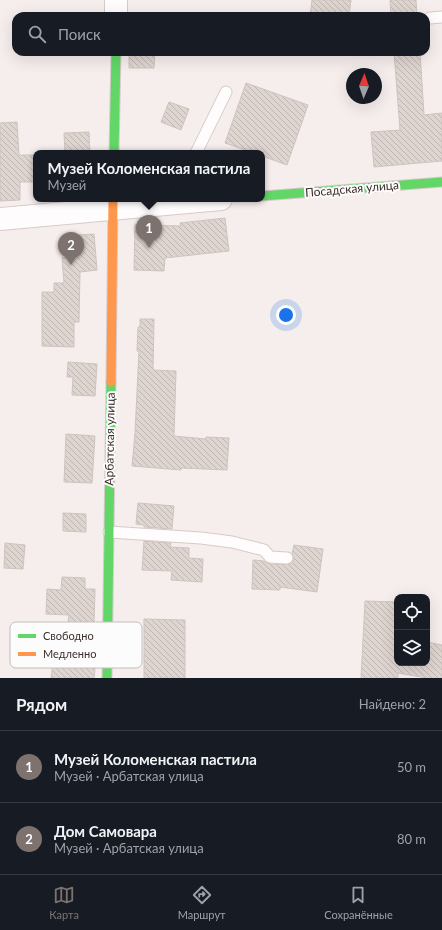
<!DOCTYPE html>
<html lang="ru">
<meta charset="utf-8">
<style>
:root{--surface:#171b24;--page:#242831;--text:#f1f3f6;--muted:#9ea1a6;--line:#363941;--accent:#7e726f}
body{margin:0;font-family:Lato,sans-serif;background:var(--page);color:var(--text)}
.controls{position:absolute;right:12px;bottom:12px;display:grid;overflow:hidden;border-radius:8px;box-shadow:0 4px 16px #0002}
.controls button{width:36px;height:36px;display:grid;place-items:center;padding:0;border:0;border-bottom:1px solid var(--line);background:var(--surface);color:var(--text);font:20px sans-serif}
.compass{position:absolute;left:346px;top:68px;width:36px;height:36px;border-radius:50%;background:var(--surface);box-shadow:0 4px 16px #0002;rotate:2deg}
.you{position:absolute;left:286px;top:315px;width:14px;height:14px;margin:-10px;border:3px solid #fff;border-radius:50%;background:#1a73e8;box-shadow:0 0 0 6px #1a73e833}
.badge{display:grid;place-items:center;width:26px;height:26px;border-radius:50%;background:var(--accent);color:#fff;font-size:13px;font-weight:700}
.pin{position:absolute;translate:-50% -33px;filter:drop-shadow(0 1px 2px #0008)}
.pin::after{content:'';position:absolute;top:21px;width:14px;height:12px;background:inherit;clip-path:polygon(0 0,100% 0,50% 100%)}
.popup{position:absolute;left:33px;top:150px;width:232px;height:52px;box-sizing:border-box;display:grid;place-content:center;border-radius:8px;background:var(--surface);filter:drop-shadow(0 1px 3px #0005);font-size:13px;white-space:nowrap;color:var(--muted)}
.popup b{font-size:15px;color:var(--text)}
.popup::after{content:'';position:absolute;left:50%;top:100%;margin-left:-8px;border:8px solid transparent;border-top-color:var(--surface)}
.list{margin:0;padding:0;list-style:none}
h2{display:flex;justify-content:space-between;align-items:center;height:52px;margin:0;padding:0 16px;font-size:17px}
h2 small{font-size:13px;font-weight:400;color:var(--muted)}
.list li{display:grid;grid-template-columns:26px 1fr auto;gap:12px;align-items:center;box-sizing:border-box;height:72px;padding:0 16px;border-top:1px solid var(--line)}
.list b{display:block;font-size:15px;white-space:nowrap}
.list p{margin:0;font-size:13px;white-space:nowrap;color:var(--muted)}
.list em{font-size:13px;font-style:normal;color:var(--muted)}
.icon{flex:none;width:22px;height:22px;fill:none;stroke:currentColor;stroke-width:2;stroke-linecap:round;stroke-linejoin:round}
.map{position:relative;flex:none;width:442px;height:678px;overflow:hidden}
.search{position:absolute;background:var(--surface);box-shadow:0 4px 16px #0002;left:12px;right:12px;top:12px;height:44px;display:flex;align-items:center;gap:10px;box-sizing:border-box;padding:0 14px;border-radius:12px;color:var(--muted);font-size:15px}
.sheet{height:196px;background:var(--surface)}
nav{display:flex;justify-content:space-around;align-items:center;box-sizing:border-box;height:56px;border-top:1px solid var(--line);background:var(--surface);font-size:11px;color:var(--muted)}
nav a{display:grid;justify-items:center;gap:2px}
nav .on{color:var(--accent)}
.map>svg:first-child{display:block}
</style>
<div class="map">
<svg width="442" height="678" viewBox="0 0 442 678">
<defs>
<pattern id="building-back-hatch" width="6" height="6" patternUnits="userSpaceOnUse"><rect width="6" height="6" fill="#dfd5d0"/><path d="M-1 5l2 2M0 0l6 6M5-1l2 2" fill="none" stroke="#c0b7b3"/></pattern>
</defs>
<rect width="100%" height="100%" fill="#f6eeec"/>
<path fill="url(#building-back-hatch)" stroke="#cdc4bf" d="M312,0H351L349,16H310Z
M390,0H416L417,16H391Z
M129,52H155L154,68H129Z
M394,52H420L424,115L442,113V161L374,167L371,132L400,130Z
M246,83L308,105L287,165L262,156V153H254L225,143Z
M169,102L189,109L181,130L161,122Z
M17,122L19,155H36V182H20V200L0,201V123Z
M89,132L90,153H65L64,133Z
M225,218L229,251L165,258L164,271L134,270L135,225L181,226L180,223Z
M94,234L97,270L80,272L79,322H74V347L42,346V292H54V283H64L62,258L67,257L66,236Z
M140,319H154L153,370L176,371L174,436L206,439V437L229,438L227,470L181,468V470L132,466L135,433L139,351H137L138,327H140Z
M68,362L97,364L95,396L72,395L73,377H67Z
M66,434L95,436L92,483L64,482Z
M138,503L174,506L172,529L144,527V525L136,524Z
M63,513L86,514V532L63,531Z
M144,541L171,543L170,547L189,548V558L203,559L202,582L171,580L172,571L142,570Z
M5,543L25,545L23,569L4,568Z
M294,545L323,549L317,592L280,587V590L252,589L253,560L264,561L267,563L270,564H290L293,562L294,559L292,554Z
M62,577L85,578V589H95L94,625L68,623L69,615L46,614L47,589L61,590Z
M365,601L397,602V663H427V642L442,645V678H427L398,673V678H361Z
M144,619L185,620V678H144Z
M53,663L95,668L94,678H51Z"/>
<g fill="none" stroke-linecap="round" stroke-linejoin="round">
<defs>
<path id="lane" d="M430,18L442,17
M196,153L226,92
M109,532L201,538L232,542L264,550L270,557L287,558"/>
<path id="street" d="M116,16V0
M0,219L221,199"/>
<path id="fast" d="M114,153L116,52
M262,196L442,182
M107,678L111,382"/>
<path id="slow" d="M111,382L113,199"/>
</defs>
<use href="#lane" stroke="#d7cbc9" stroke-width="13"/>
<use href="#street" stroke="#d7cbc9" stroke-width="24"/>
<use href="#fast" stroke="#d7cbc9" stroke-width="11"/>
<use href="#slow" stroke="#d7cbc9" stroke-width="11"/>
<use href="#lane" stroke="#fefcfc" stroke-width="11"/>
<use href="#street" stroke="#fefcfc" stroke-width="22"/>
<use href="#fast" stroke="#63d668" stroke-width="9"/>
<use href="#slow" stroke="#ff974d" stroke-width="9"/>
</g>
<g text-anchor="middle" stroke-width="4" stroke-linejoin="round" paint-order="stroke">
<g font-size="12" fill="#3e2f2c" stroke="#fcfcfc">
<text transform="translate(352 189) rotate(-5)" y="4">Посадская улица</text>
<text transform="translate(110 439) rotate(-89)" y="4">Арбатская улица</text>
</g>
</g>
<rect x="10" y="622" width="132" height="46" rx="6" fill="#fcfcfc" stroke="#c3bebe" stroke-width="1"/>
<rect x="18" y="634" width="18" height="4" fill="#63d668"/>
<rect x="18" y="652" width="18" height="4" fill="#ff974d"/>
<g font-size="11" fill="#3e2f2c">
<text x="43" y="640">Свободно</text>
<text x="43" y="658">Медленно</text>
</g>
</svg>
<div class="controls">
<button><svg class="icon" aria-label="locate" viewBox="0 0 24 24"><circle cx="12" cy="12" r="6"/><path d="M12 2v4M12 18v4M2 12h4M18 12h4"/></svg></button>
<button><svg class="icon" aria-label="layers" viewBox="0 0 24 24"><path d="M12 4l9 5-9 5-9-5zM3 14l9 5 9-5"/></svg></button>
</div>
<svg class="compass" viewBox="-18 -18 36 36"><path d="M0-13l5 13h-10z" fill="#e53935"/><path d="M0 13l5-13h-10z" fill="#9ea1a6"/></svg>
<div class="you"></div>
<div class="pin badge" style="left:149px;top:248px">1</div>
<div class="popup"><b>Музей Коломенская пастила</b>Музей</div>
<div class="pin badge" style="left:71px;top:265px">2</div>
<div class="search"><svg class="icon" aria-label="search" viewBox="0 0 24 24"><circle cx="10" cy="10" r="6"/><path d="M15 15l6 6"/></svg>Поиск</div>
</div>
<section class="sheet">
<h2>Рядом<small>Найдено: 2</small></h2>
<ul class="list">
<li><span class="badge">1</span><div><b>Музей Коломенская пастила</b><p>Музей · Арбатская улица</p></div><em>50 m</em></li>
<li><span class="badge">2</span><div><b>Дом Самовара</b><p>Музей · Арбатская улица</p></div><em>80 m</em></li>
</ul>
</section>
<nav>
<a class="on"><svg class="icon" aria-label="map" viewBox="0 0 24 24"><path d="M3 6l6-2 6 2 6-2v14l-6 2-6-2-6 2zM9 4v14M15 6v14"/></svg>Карта</a>
<a><svg class="icon" aria-label="directions" viewBox="0 0 24 24"><path d="M12 3l9 9-9 9-9-9zM9 14v-3h6M13 9l2 2-2 2"/></svg>Маршрут</a>
<a><svg class="icon" aria-label="saved" viewBox="0 0 24 24"><path d="M7 4h10v16l-5-4-5 4z"/></svg>Сохранённые</a>
</nav>
